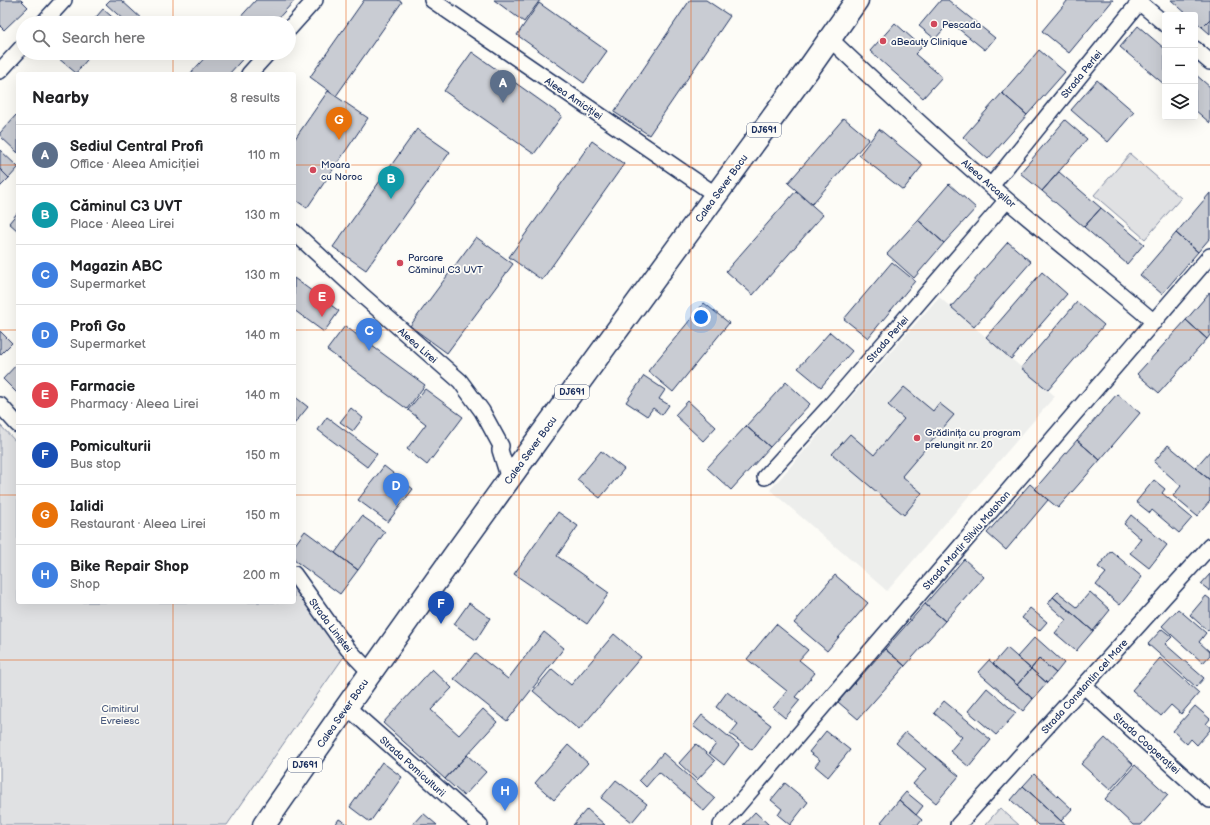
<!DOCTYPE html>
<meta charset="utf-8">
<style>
:root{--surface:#fff;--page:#f6f6f6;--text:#202124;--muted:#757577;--line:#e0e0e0;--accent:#d1495b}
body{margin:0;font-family:"Balsamiq Sans",sans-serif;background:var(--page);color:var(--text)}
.controls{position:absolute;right:12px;top:12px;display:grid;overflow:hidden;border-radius:4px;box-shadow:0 4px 16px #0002}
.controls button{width:36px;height:36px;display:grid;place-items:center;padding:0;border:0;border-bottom:1px solid var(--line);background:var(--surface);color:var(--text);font:20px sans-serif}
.you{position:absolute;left:701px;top:317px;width:14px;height:14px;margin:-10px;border:3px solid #fff;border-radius:50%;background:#1a73e8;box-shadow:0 0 0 6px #1a73e833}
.badge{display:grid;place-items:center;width:26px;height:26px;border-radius:50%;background:var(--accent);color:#fff;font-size:13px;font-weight:700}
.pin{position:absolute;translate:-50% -33px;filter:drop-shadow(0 1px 2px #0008)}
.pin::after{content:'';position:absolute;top:21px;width:14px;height:12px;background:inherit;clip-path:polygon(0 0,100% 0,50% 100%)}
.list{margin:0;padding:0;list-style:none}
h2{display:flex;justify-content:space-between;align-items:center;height:52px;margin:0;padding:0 16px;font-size:17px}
h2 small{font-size:13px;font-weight:400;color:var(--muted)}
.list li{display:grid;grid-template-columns:26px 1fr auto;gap:12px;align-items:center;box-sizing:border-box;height:60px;padding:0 16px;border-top:1px solid var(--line)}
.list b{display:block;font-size:15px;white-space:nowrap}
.list p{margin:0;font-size:13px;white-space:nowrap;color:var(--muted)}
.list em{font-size:13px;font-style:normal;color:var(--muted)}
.icon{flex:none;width:22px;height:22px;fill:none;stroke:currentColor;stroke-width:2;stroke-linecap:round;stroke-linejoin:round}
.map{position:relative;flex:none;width:1210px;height:825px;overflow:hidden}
.search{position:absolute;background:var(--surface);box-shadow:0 4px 16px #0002;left:16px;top:16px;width:280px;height:44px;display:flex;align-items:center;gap:10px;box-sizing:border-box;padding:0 14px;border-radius:22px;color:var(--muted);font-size:15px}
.panel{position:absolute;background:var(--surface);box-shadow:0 4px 16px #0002;left:16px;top:72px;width:280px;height:532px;border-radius:4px}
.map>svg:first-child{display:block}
</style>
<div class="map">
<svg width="1210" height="825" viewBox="0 0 1210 825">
<rect width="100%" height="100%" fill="#fdfcf7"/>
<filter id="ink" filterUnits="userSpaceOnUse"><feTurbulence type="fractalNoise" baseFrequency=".025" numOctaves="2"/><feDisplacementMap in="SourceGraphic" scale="8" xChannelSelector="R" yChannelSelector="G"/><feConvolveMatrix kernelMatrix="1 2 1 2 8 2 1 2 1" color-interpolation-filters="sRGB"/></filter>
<g filter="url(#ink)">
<path fill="#edeeec" d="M939,297L1055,396L887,591L770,490Z"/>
<path fill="#e0e1e3" stroke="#7e88a0" d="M1130,154L1181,198L1145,239L1094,195Z
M0,425L18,444V602H294V584L345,655L227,825H0Z
M1000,808L1019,825H985Z"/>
<path fill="#c9ccd3" stroke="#1b2f5e" d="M0,0H21L28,7L4,30L0,26Z
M110,0H121L144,21L142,23H127L106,4Z
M256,0H295L274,23H235Z
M364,0H398L402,2L336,96L310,77Z
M494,0H540L524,22Z
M690,0H706L730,16L649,135L614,112Z
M941,0H948L995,38L985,50L950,22L935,39L919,26Z
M1068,0H1113L1069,53L1042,31Z
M1171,0H1210V19L1202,27L1195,21V15H1188Z
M539,3L607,51L584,83L517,35Z
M103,9L119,23H91Z
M1210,19V34L1202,27Z
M895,23L922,47L915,54L942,77L923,98L870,51Z
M1138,26L1165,49V85L1120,47Z
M1039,50L1065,72L1027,115L1002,93Z
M472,52L562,116L534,154L444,91Z
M52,53H89L91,55L76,73Z
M209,53H248L229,74H190Z
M1195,74L1210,87V123L1195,110Z
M1097,80L1134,112L1108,142L1071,110Z
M328,91L368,118L307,208L294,199V140Z
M1002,93L1027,115L988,159L963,137Z
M16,115L18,117V153L0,136V133Z
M844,118L869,139L812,204L788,183Z
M1065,120L1087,139L1042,191L1020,173Z
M417,129L450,152L366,270L333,247Z
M879,129L923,165L903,190L859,155Z
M592,141L624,164L542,280L509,257Z
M0,150L18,167V168L9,178L0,169Z
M0,169L9,178L0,187Z
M1059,172L1101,208L1084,227L1042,191Z
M949,184L976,208L944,243L918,220Z
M796,191L823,215L753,295L726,271Z
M1210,193V238L1198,252L1176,233Z
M1101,208L1144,244L1127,264L1084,227Z
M18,212V231L9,223Z
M918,220L944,243L914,278L887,254Z
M1176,233L1198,252L1162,294L1140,275Z
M476,237L513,264L447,353L410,326Z
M1008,242L1031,262L974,327L951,307Z
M892,262L915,281L868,338L844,319Z
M1042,272L1067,294L1011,359L986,337Z
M294,278L339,311L324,332L294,310Z
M1210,292V335L1207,339L1186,320Z
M1077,302L1104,325L1048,390L1021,368Z
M704,303L729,323L673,392L648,371Z
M1186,320L1207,339L1159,393L1137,374Z
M345,326L425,385L407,409L327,350Z
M0,331L12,343L0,355Z
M830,332L852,351L821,387L798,368Z
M18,363V392L17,393L3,379Z
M644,376L665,390L659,399L669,405L662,415L653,408L647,416L626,402Z
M786,382L810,404L770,447L746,426Z
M904,387L933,411L939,403L954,415L902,476L922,493L904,515L832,454L850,434L874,455L904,419L888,405Z
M425,389L463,417L427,465L407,449L426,424L408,410Z
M1117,394L1140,413L1100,460L1077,440Z
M294,396L308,407L294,424Z
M688,401L716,427L703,441L675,415Z
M351,408L363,418L353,431L340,422Z
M327,417L377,454L367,467L318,430Z
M746,426L770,447L731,490L707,468Z
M1077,440L1100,460L1058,508L1035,489Z
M1168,445L1210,480V501L1197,516L1173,496L1181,486L1154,462Z
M601,451L624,469L600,498L577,480Z
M1210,451V480L1195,468Z
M384,466L413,489L388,522L358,500Z
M1154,480L1165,489L1162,493L1192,518L1179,533L1152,510L1150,513L1136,502Z
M1030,484L1048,500L1006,550L987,533Z
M558,512L578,526L557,556L609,593L587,624L514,574Z
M1131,515L1167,545L1149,568L1130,553L1141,539L1124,524Z
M362,516L385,532L358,570L335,553Z
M305,531L358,570L340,594L294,560V546Z
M1111,551L1142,577L1120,605L1096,585L1106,573L1098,567Z
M964,559L984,577L945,621L925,604Z
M1210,574V591L1201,584Z
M835,575L868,603L827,651L794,623Z
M1058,592L1077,607L1090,592L1110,610L1093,631L1053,597Z
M1206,596L1210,599V628L1208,631L1190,615Z
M1053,597L1093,631L1076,651L1055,633L1066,620L1048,604Z
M469,603L490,618L476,640L454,624Z
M925,604L945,621L905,666L885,649Z
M1030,608L1047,622L1039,631L1022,618Z
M1178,609L1206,633L1199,642L1210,652V655L1203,663L1162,626Z
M776,624L808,650L799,660L815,673L795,697L800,700L785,718L773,708L787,691L747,659Z
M1162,629L1172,637L1165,644L1204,678L1196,687L1148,644Z
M544,632L564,648L507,721L454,679L475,653L508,679Z
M614,634L641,657L579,730L533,691L552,669L571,685Z
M1035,637L1064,663L1056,673L1039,659L1031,669L1017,657Z
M1007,648L1031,669L1017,685L993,664Z
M885,649L905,666L858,719L838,702Z
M1160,658L1199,693L1181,714L1171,705L1161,716L1132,690Z
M1039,659L1056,673L1047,683L1031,669Z
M989,660L1033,699L1023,711L978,672Z
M432,669L452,688L431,710L459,735L483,709L497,722L445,779L383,723Z
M1031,669L1047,683L1033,699L1017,685Z
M987,688L1016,713L996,735L968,711Z
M727,692L771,725L752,750L730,734L738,724L716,707Z
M944,701L991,740L969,767L950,751L962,737L934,713Z
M1195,706L1210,719L1206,724L1210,727V730L1197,745L1191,739L1187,744L1173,731Z
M702,715L739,745L724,765L709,753L716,744L693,726Z
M826,731L850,750L828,777L815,766L820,760L809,752Z
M906,732L959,776L936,803L913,784L926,769L896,743Z
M1105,738L1133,764L1110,790L1081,764Z
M696,744L715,761L697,780L679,763Z
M568,745L588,763L554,800L535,783Z
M663,753L715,799L704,811L659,772L646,787L639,780Z
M467,755L486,772L464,796L445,779Z
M382,762L402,777L370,822L350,807Z
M1135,765L1168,795L1141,825H1133L1105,799Z
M1034,774L1072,809L1061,821L1023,786Z
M616,780L647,804L632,822L601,798Z
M785,783L808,802L790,825L778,815L782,809L771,800Z
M1023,786L1061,821L1066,825H1038L1011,800Z
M906,792L923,806L916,815L899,800Z
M899,800L922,820L918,825H885L881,822Z
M587,809L605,825H573Z
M755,812L769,825H743Z
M423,813L437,825H412Z
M339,819L349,825H335Z"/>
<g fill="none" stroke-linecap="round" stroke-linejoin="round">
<defs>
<path id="street" d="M432,0L716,195
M1139,2L1165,24
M43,23L64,0
M289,29L315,0
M830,39C887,93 946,148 1007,200C1055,241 1105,280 1154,322
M1195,49L1210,62
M0,71L23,46
M249,74L268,53
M991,186L1141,0
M294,232L363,296L460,381L482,411L501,446L500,450L509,479
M0,405L18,425
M765,477L829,407L1007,200
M294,574L336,633L348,649L370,672
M1084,686L1210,800
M346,706L480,825
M721,825L1210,256
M958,825L1210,546"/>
<path id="primary" d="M264,825C442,568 627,316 812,64L857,0"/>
</defs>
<use href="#street" stroke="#1b2f5e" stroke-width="18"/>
<use href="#primary" stroke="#1b2f5e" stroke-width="25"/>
<use href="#street" stroke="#fdfcf7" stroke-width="15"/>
<use href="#primary" stroke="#fdfcf7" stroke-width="22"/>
</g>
</g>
<path fill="none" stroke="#e8590c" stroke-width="1" stroke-opacity="0.55" d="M173,0V23M346,0V825M519,0V825M691,0V825M864,0V825M1037,0V825M173,53V74M0,165H18M294,165H1210M0,330H18M294,330H1210M0,495H18M294,495H1210M173,602V825M0,660H1210"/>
<g fill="#d1495b" stroke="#fdfcf7" stroke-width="1.5">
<circle cx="934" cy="24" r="4"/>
<circle cx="883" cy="41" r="4"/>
<circle cx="313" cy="170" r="4"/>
<circle cx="400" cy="263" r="4"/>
<circle cx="917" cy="438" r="4"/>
</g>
<g text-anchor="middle" stroke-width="3.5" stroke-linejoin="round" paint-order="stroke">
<g fill="#fdfcf7" stroke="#5f6c8c" stroke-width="1">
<rect x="747" y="123" width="34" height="14" rx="3"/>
<rect x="555" y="385" width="34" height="14" rx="3"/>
<rect x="288" y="758" width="34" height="14" rx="3"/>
</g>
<g font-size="9" font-weight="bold" fill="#1b2f5e">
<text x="764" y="133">DJ691</text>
<text x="572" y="395">DJ691</text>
<text x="305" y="768">DJ691</text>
</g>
<g font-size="10" fill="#1b2f5e" stroke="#fdfcf7" text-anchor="start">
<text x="942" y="28">Pescada</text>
<text x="891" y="45">aBeauty Clinique</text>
<text x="321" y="168">Moara<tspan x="321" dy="12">cu Noroc</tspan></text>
<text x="408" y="261">Parcare<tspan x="408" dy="12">Căminul C3 UVT</tspan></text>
<text x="925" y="436">Grădinița cu program<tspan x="925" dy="12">prelungit nr. 20</tspan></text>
</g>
<g font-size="10" fill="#1b2f5e" stroke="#fdfcf7">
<text transform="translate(1081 74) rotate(-51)" y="4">Strada Perlei</text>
<text transform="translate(574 98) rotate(34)" y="4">Aleea Amiciției</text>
<text transform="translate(989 183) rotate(41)" y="4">Aleea Arcașilor</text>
<text transform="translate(721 188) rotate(-54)" y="4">Calea Sever Bocu</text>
<text transform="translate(887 339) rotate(-49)" y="4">Strada Perlei</text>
<text transform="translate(418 345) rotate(41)" y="4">Aleea Lirei</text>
<text transform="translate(530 450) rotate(-54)" y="4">Calea Sever Bocu</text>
<text transform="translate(966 540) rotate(-49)" y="4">Strada Martir Silviu Motohon</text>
<text transform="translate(331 625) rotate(53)" y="4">Strada Liniștei</text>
<text transform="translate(1084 686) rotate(-48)" y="4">Strada Constantin cel Mare</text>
<text transform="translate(342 713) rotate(-55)" y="4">Calea Sever Bocu</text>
<text transform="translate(1147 743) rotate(42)" y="4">Strada Cooperației</text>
<text transform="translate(413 766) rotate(42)" y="4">Strada Pomiculturii</text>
</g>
<g font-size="10" fill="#4c5c7f" stroke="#fdfcf7">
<text x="120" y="712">Cimitirul<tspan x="120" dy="12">Evreiesc</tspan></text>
</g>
</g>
</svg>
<div class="controls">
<button>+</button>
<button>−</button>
<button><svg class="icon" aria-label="layers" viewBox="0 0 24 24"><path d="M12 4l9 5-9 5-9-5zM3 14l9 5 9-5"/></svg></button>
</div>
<div class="you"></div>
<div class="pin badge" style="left:503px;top:103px;background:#5c6f8a">A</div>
<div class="pin badge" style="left:391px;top:199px;background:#0f9aa8">B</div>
<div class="pin badge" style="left:369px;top:351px;background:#3f7fe0">C</div>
<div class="pin badge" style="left:396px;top:506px;background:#3f7fe0">D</div>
<div class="pin badge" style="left:322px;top:317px;background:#e0444e">E</div>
<div class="pin badge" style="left:441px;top:624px;background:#1a4fb4">F</div>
<div class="pin badge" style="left:339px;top:140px;background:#e8710a">G</div>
<div class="pin badge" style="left:505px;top:811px;background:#3f7fe0">H</div>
<div class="search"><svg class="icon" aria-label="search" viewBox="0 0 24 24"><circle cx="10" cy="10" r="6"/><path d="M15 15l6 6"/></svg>Search here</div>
<section class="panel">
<h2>Nearby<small>8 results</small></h2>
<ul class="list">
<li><span class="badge" style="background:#5c6f8a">A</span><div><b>Sediul Central Profi</b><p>Office · Aleea Amiciției</p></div><em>110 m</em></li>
<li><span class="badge" style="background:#0f9aa8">B</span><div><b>Căminul C3 UVT</b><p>Place · Aleea Lirei</p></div><em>130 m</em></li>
<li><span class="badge" style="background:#3f7fe0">C</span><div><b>Magazin ABC</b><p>Supermarket</p></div><em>130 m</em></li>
<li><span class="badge" style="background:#3f7fe0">D</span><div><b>Profi Go</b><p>Supermarket</p></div><em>140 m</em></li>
<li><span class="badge" style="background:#e0444e">E</span><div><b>Farmacie</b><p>Pharmacy · Aleea Lirei</p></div><em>140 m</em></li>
<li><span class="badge" style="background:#1a4fb4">F</span><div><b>Pomiculturii</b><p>Bus stop</p></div><em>150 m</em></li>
<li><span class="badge" style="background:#e8710a">G</span><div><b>Ialidi</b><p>Restaurant · Aleea Lirei</p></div><em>150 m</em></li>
<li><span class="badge" style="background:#3f7fe0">H</span><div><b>Bike Repair Shop</b><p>Shop</p></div><em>200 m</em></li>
</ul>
</section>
</div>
